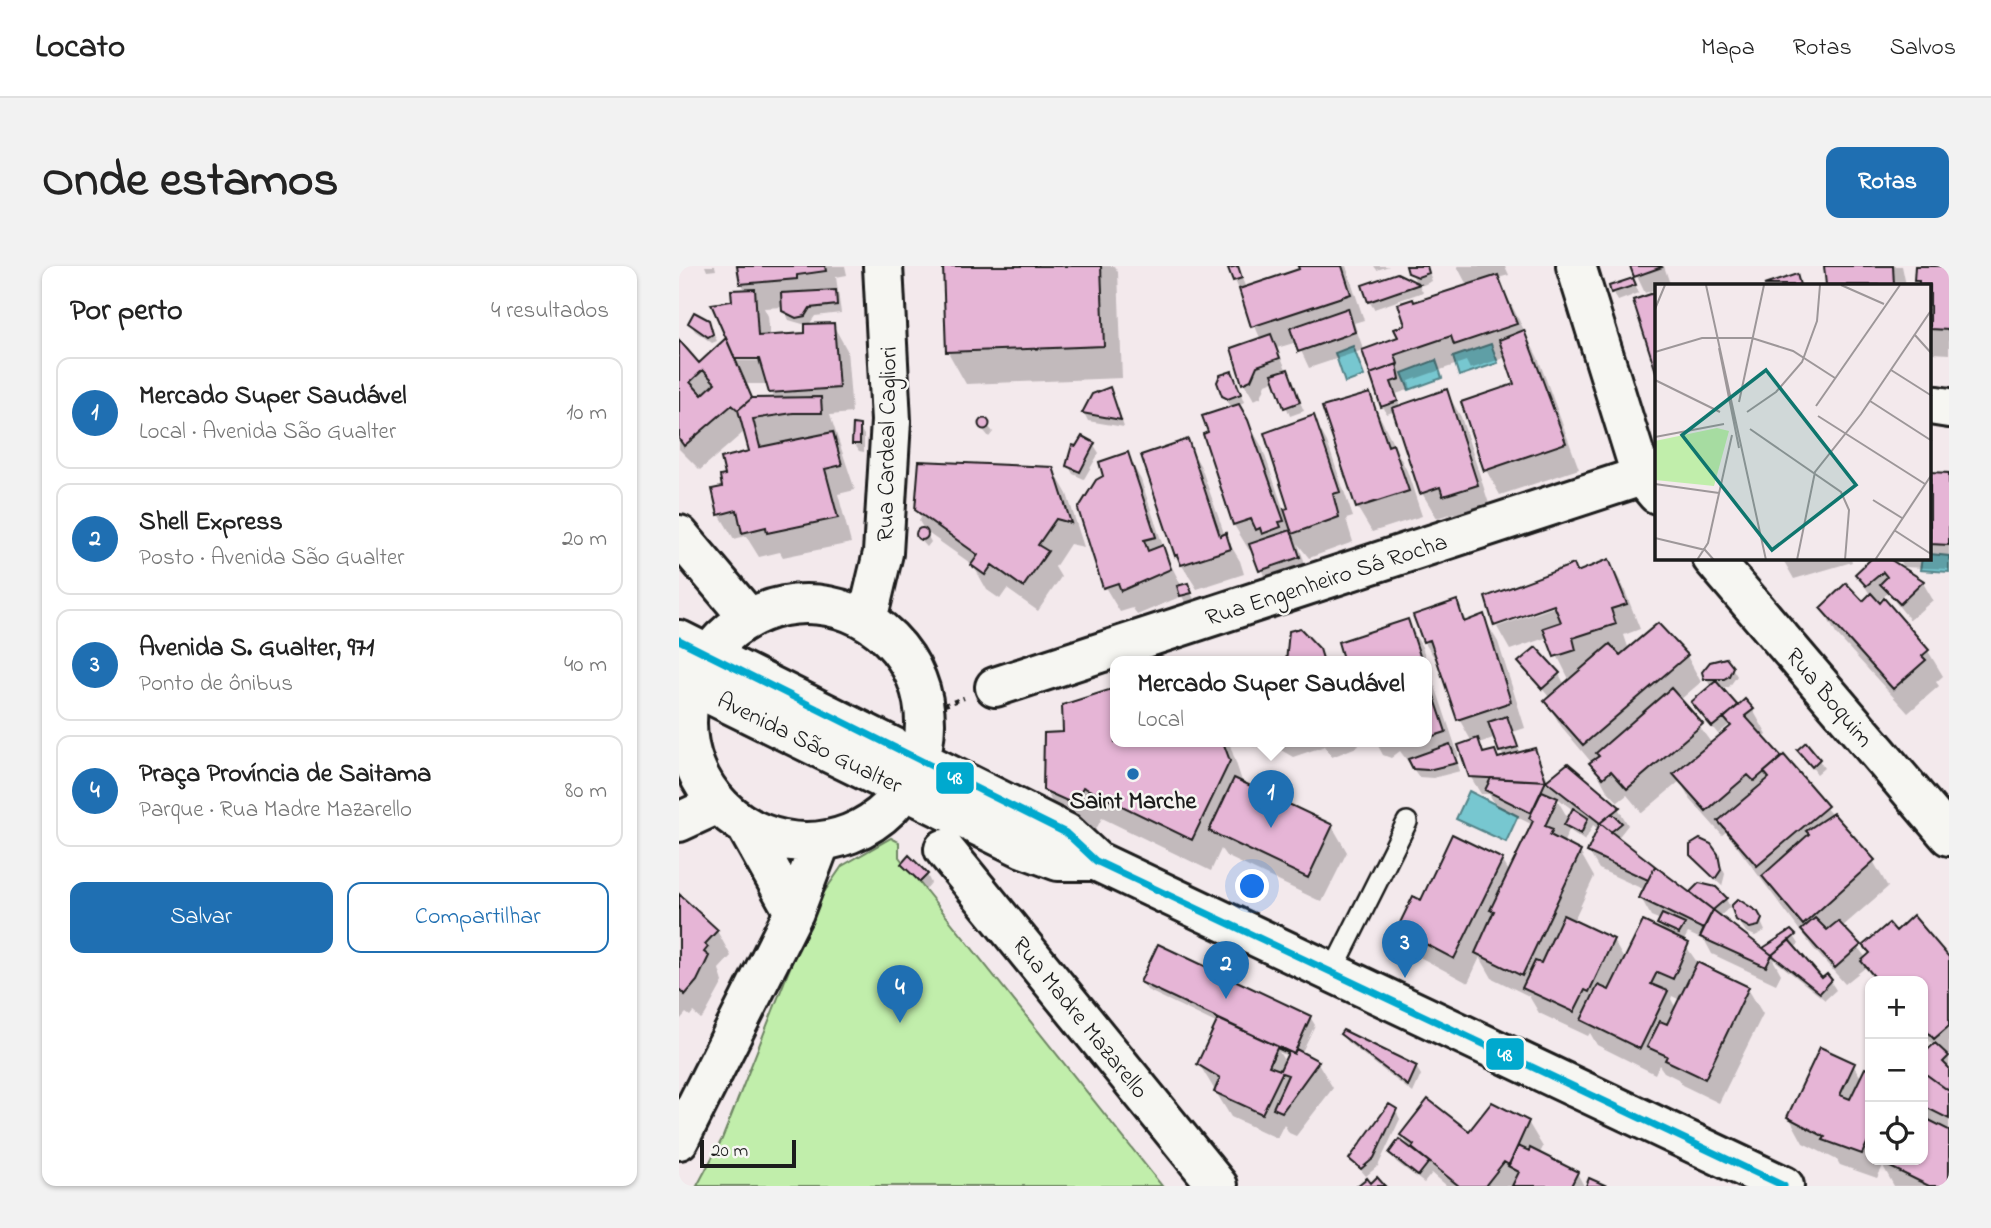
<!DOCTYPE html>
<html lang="pt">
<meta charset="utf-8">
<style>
:root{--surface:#fff;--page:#f2f2f2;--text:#222;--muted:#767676;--line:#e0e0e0;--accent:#1f6fb2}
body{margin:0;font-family:"Indie Flower",sans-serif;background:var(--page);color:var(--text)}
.controls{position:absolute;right:21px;bottom:21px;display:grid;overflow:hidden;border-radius:14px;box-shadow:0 2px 5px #0004}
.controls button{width:63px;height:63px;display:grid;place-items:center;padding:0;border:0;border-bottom:2px solid var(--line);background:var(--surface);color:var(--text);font:35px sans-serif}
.scale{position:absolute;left:21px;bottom:18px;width:96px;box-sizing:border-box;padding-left:7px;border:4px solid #1c1c1c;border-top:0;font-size:19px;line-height:24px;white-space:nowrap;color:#1c1c1c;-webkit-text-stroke:5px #f6f6f2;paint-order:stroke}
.you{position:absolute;left:574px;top:621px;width:24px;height:24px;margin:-18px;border:5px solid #fff;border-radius:50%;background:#1a73e8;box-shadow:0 0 0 10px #1a73e833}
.badge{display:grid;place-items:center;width:46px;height:46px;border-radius:50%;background:var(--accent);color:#fff;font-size:23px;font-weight:700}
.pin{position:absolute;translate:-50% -58px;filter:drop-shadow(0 2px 4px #0008)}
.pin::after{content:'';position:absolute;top:37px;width:24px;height:21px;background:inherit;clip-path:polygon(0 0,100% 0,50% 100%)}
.popup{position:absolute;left:431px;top:390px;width:322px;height:91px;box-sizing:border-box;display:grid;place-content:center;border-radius:14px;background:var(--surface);filter:drop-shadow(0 2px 5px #0005);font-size:23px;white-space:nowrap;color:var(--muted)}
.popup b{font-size:26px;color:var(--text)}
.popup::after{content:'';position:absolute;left:50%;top:100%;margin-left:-14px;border:14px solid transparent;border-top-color:var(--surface)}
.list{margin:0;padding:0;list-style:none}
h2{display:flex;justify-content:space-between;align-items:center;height:91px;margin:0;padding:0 28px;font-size:30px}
h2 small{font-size:23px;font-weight:400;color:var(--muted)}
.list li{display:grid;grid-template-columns:46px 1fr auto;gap:21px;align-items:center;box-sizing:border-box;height:112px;margin:0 14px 14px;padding:0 14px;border:2px solid var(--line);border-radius:14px}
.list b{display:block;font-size:26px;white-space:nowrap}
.list p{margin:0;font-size:23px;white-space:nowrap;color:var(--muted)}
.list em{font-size:23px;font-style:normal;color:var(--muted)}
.actions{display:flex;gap:14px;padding:21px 28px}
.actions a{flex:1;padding:16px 0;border:2px solid var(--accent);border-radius:14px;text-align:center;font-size:24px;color:var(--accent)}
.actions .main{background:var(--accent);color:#fff}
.icon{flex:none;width:38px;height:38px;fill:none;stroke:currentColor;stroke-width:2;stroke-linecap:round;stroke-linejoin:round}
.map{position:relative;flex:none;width:1270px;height:920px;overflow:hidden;border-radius:14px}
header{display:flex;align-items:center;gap:42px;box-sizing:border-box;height:98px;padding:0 35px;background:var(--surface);border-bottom:2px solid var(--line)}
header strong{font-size:33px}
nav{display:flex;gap:38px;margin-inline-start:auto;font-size:24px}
.intro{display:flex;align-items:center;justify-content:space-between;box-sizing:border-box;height:168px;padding:0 42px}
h1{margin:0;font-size:49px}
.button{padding:18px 32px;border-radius:14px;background:var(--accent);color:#fff;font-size:24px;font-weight:700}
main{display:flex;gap:42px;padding:0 42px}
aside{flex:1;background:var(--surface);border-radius:14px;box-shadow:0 2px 5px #0004}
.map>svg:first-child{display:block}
</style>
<header>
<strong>Locato</strong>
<nav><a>Mapa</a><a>Rotas</a><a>Salvos</a></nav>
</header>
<div class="intro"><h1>Onde estamos</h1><a class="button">Rotas</a></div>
<main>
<aside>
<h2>Por perto<small>4 resultados</small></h2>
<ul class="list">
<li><span class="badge">1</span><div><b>Mercado Super Saudável</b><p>Local · Avenida São Gualter</p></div><em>10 m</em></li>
<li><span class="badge">2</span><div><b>Shell Express</b><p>Posto · Avenida São Gualter</p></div><em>20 m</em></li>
<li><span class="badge">3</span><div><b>Avenida S. Gualter, 971</b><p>Ponto de ônibus</p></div><em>40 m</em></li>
<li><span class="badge">4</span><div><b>Praça Província de Saitama</b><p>Parque · Rua Madre Mazarello</p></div><em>80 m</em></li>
</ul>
<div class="actions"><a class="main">Salvar</a><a>Compartilhar</a></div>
</aside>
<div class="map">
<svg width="1270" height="920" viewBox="0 0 1270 920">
<rect width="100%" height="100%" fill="#f3e9ec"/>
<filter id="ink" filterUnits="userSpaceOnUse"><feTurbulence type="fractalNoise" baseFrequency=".0143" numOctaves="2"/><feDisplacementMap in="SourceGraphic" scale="14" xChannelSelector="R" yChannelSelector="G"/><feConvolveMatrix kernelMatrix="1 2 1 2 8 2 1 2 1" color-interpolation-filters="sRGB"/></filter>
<g filter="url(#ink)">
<path fill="#c1eeab" stroke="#6e8564" stroke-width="2" d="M212,572L220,576V591L483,920H18L43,873L135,641L163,600Z"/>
<path fill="#77c7d0" stroke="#538388" stroke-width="2" d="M812,78L819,97L780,110L774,91Z
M674,80L685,110L666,117L656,87Z
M757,94L763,112L730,124L723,107Z
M1251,288L1270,290V306L1241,304L1243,292H1251Z
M790,525L839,550L827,576L777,553Z"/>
<path fill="#0003" fill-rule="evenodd" d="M26,0H36L37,4L28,5Z
M57,0H166L168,9L157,11L162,47L136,50L129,60L154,59L168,84L173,147L151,149L176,224L159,228L172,277L104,291L101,286L80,291L67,270L55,273L40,248L48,210L72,186L66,165L21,204L0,183V77L20,99L49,73L55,36L66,25ZM104,41L110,54L127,59L128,68L91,71L89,50L85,42ZM58,91H89V95H58ZM68,118H89L96,133L75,134Z
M266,0H435L439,6L443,112L287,118L269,86Z
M621,0H667L685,54L675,57L685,85L721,72L736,38L789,21L778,0H826L830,9L819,12L859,92L900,203L821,229L807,204L838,120L828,91L791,103L787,95L730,115L732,123L717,128L721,141L767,125L782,151L812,244L780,255L775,247L758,252L743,227L716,145L708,148L704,140L684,84L630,102L618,76L598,82L625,145L611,150L597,114L587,118L582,131L575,134L565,117L582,74L551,3L558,1L567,22L623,4Z
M695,0H710L698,4Z
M729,0H748L753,15L744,19L738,16L744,26L695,43L690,35L738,18Z
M953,0H985L991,18L978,19V23L966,27Z
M1147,0H1223L1227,19H1149Z
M1238,0H1270V88L1253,87L1251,83V19H1239Z
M954,14L960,27L939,35L932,21Z
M29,55L38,75L33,77L16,65L11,57Z
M557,115L565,136L559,139L583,181L605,245L612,243L634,151L648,176L674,251L667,253L674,276L630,292L619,278L630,308L591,321L574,282L570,284L555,259L556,141L550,138L544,129Z
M430,124L435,132L445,161L409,155L405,147Z
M690,129L728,205L743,250L693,266L678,241Z
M305,155L314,166L310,171L301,160Z
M180,161L185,169V186L180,185L175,177Z
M508,176L522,201L546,270L561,295L565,308L518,323L497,290L464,190Z
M415,179L420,187L405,213L394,208L389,199Z
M448,188L462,214L487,289L503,321L508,319L516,335L507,338L503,330L458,349L454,342L441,346L426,321V211Z
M373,202L388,228L405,281L391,278L376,301L382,311L359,345L328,323L321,333L308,324L294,299L246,265L240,255L242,252L237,244Z
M1251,208L1270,209V303L1224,301L1219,292H1251Z
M241,265L247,267L252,276L248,281L239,271Z
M1103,292H1171L1173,296L1115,313Z
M1206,292L1244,317L1254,334L1231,354L1209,327L1198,336L1201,339L1205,335L1249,385L1264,410L1257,416L1260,420L1229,447L1157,368L1143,342L1184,337L1192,330L1178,308Z
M930,295L944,320L961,363L945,369L950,384L938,388L941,392L979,359L1008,390L1022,416L1001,434L1033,478L1052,462L1051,458L1039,468L1014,437L1032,421L1025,409L1053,402L1058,410L1050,421L1040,422L1058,442L1074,444L1088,469L1084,472L1194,595L1209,621L1163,661L1188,693L1192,689L1187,679L1217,668L1234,652L1270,694V920H1215L1204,900L1198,912L1161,899L1158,894L1124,877L1110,851L1174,799L1183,813L1187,804L1191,806V894H1244V776L1251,784L1255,780L1244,767V715H1195L1187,701L1166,718L1134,682L1047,566L1043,569L1011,533L1001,515L963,547L948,529L939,536L927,523L913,497L882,460L867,435L871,432L841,397L880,408L886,419L891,415L869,371L831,384L818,361L884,338L898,308Z
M777,336L788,357L804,351L819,376L846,462L834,466L841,488L855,484L870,516L939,542L949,559L938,573L1011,629L1021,619L1047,633L1051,641L1040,651L1090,689L1086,683L1115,670L1120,678L1115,682L1143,714L1148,710L1157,724L1146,734L1093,692L1102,708L1097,718L1033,688L1026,675L1009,667L1004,676L1020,699L1069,723L1084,748L1040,837L1003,819L999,813L985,806L980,799L976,808L918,779L911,767L909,770L860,747L850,730L813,712L801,691L789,717L735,688L720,663L743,636L823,594L831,607L854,559L818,541L810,528H802L791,510L793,476L780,453L761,400L745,376ZM817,471L822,486L826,492L820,494L816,486L806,488L800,477ZM876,530L894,544L890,554ZM914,559L920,564L910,586L920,603L966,624L962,632L972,650L982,654L980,658L986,668L946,695L934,674L894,656L915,611L901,586L884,578L890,564L906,575ZM993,730L1001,734L997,742L992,733Z
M728,355L743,381L780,491L777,492L781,505L754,512L740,511L721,485L712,492L704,489L697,476H748V396H668Z
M436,424V476H550L564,518L653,560L668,586L643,636L547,590L542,583L532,605L423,552L414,569L385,556L366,524L386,468L385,440Z
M570,476H588L574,481Z
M588,476H678L680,480L653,491L646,480L614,491Z
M1121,484L1140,494L1145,502L1138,508Z
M1016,576H1027L1035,584L1046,608L1043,620L1018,597L1013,588V580Z
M224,598L248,609L252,617L247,623Z
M0,630L38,665L52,690L40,703L44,716L26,749L22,753L14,746L11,750L7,747L0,755Z
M1063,635L1078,647L1086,665L1076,670L1067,666L1056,649L1057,637Z
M463,716L631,751L636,759L622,788L639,797L654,822L617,870L610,867L605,858L598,872L552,851L520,798L539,758L468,724ZM600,786L609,790L606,796Z
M663,768L737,801L742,809L734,827L668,776Z
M717,845L721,853L699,900L687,910L672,893Z
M849,856L864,881L860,889L898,907L905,920H768L753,907L745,917L716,895L712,887L732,884L723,869L791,867Z"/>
<path fill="#e6b5d6" stroke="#1c1c1c" stroke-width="2" fill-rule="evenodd" d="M58,0H146L147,5L118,9V13L61,18Z
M264,0H422L425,80L267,86Z
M559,0L563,12L554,15L549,2Z
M619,0H663L672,28L572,61L560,23L620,3Z
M727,0H748L750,7L739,11L729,7Z
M951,0H982L983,1L955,11Z
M1145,0H1214L1215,19H1147Z
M1236,0H1270V64L1251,63V19H1240V15H1235Z
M718,7L741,18L689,36L683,19Z
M1118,8L1121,19H1085Z
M819,9L838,58L775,79L772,70L716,89L719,98L691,108L683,84L719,71L715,63L726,59L719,38L734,33L735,36Z
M954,12L957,19L932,27L930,20Z
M76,23L79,70L126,67V58L155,57L160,122L90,127L80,93H56L32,38L53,35L52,24Z
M157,24L158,39L131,42L126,50L117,52L103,45L102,27Z
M978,26V109L954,34Z
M669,42L676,66L619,86L611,62Z
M15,46L30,54L34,68L29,71L9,57Z
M845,64L887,177L805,205L782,136L835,118L820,74Z
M592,68L601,92L578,100L572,114L563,118L552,82Z
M47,72L73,132L59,144L53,139L5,180L0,173V74L20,97ZM24,104L36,117L23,129L11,116Z
M718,98L721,113L712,116L719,135L702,141L691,108Z
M609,103L621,136L605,142L593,108Z
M553,105L562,128L549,133L543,130L538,116L541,109Z
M431,121L442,154L403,147L413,128Z
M768,123L799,219L764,230L761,221L741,228L713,142Z
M691,127L709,180L714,178L730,225L677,242L643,141Z
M142,131L143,147H114L74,153L81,181L154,166L163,199L146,203L159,252L88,267L87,261L63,267L58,244L39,249L33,223L43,221L41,210L46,209L42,192L70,185L59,144L73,132Z
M560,138L569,154L605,255L600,256L602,261L583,268L581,262L577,264L572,253L554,259L524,168L529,166L523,150Z
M635,149L661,226L654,228L660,251L613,268L605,243L609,242L585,167Z
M299.5 158a5.5 5.5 0 1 1 11 0a5.5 5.5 0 1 1-11 0Z
M174,158L181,159V178H173Z
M403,170L416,177L401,206L387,200L393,179L397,180Z
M509,173L541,270L547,267L552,283L502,299L498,289L496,290L462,189Z
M449,186L477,271L465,274L469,285L484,279L492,303L442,325L439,317L424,322L399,243L417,214L424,210L420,196Z
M240,195L374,201L392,257L377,253L359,279L369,285L344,321L313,299L306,309L292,299L299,289L236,244Z
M1251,206L1270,207V279L1251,278Z
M237 268a6 6 0 1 1 12 0a6 6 0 1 1-12 0Z
M612,264L621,291L580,305L570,278Z
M1193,292H1209L1245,315L1221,338L1201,318L1208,311L1204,306L1187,320L1176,308Z
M930,293L948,338L932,343L937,358L894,372L897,384L875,391L864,362L882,356L875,339L815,360L806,331L895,298L898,306Z
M509,317L513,327L501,330L498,320Z
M1167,317L1184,335L1192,327L1201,337L1205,332L1250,384L1243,390L1247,394L1214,423L1141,342Z
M778,334L785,356L805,348L832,436L778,454L751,374L744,376L734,349Z
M729,353L743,396H665L659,376Z
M979,357L1009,389L904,479L865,435L931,378L941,389Z
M621,362L641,383L645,396H607L610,365Z
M857,381L881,407L863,423L839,396Z
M1047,392L1054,401L1050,410L1045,413H1025L1023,406L1031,396Z
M748,409L767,466L748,472Z
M1037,415L1059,440L1033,461L1012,436Z
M436,422V476H544L551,495L513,574L404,521L395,538L364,524L365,467L384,466L383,439Z
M992,422L1024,458L948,523L932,505L924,512L910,497L920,490L917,487Z
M1066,433L1075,443L1066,450L1103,491L1075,515L1069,509L1027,545L994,508L1052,460L1045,452Z
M828,450L839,481L820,486L809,456Z
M799,472L804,487L816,484L819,492L856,482L867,515L790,511L779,479Z
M1127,476L1141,493L1133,501L1118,484Z
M771,478L778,497L749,504L734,503L729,493Z
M1105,489L1149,540L1078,600L1039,555L1090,512L1085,506Z
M889,497L941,541L921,557L867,515Z
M555,512L654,559L629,612L530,565Z
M812,512L867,515L852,547L806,524Z
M863,525L879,532L866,560L874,563L871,569L902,585L843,710L796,687L815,645L811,644L854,555L850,552Z
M894,542L909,552L902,568L885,559Z
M933,547L943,557L932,566L921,557Z
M1154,547L1196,594L1124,659L1083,610L1130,568L1127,565Z
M921,557L976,600L969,614L908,586Z
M773,568L824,593L775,693L718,663L734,630L742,634Z
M1021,573L1032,578L1039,588L1042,604L1036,613L1011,589V579Z
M230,589L249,608L241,616L222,598Z
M976,600L1034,644L1024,663L960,632Z
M1020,617L1037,621L1048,632L1034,644L1011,626Z
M0,628L39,664L26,678L29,681L25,686L30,690L18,715L6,729L0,723Z
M1059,633L1079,646L1083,653L1080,660L1071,662L1057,654L1052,640Z
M1034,644L1093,689L1087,701L1021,671Z
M983,648L1006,658L1000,668L978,658Z
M884,649L935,673L910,726L906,724L895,746L843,722L856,695L862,697Z
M1234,649L1270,691V760L1255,773L1244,761V715H1199L1182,695L1191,687L1184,679L1210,657L1217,665Z
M1136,652L1148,664L1159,655L1182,679L1156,702L1122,664Z
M964,655L1010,677L994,713L978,706L972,718L989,725L961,783L902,754L919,719L930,724Z
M1112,664L1117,669L1093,689L1084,682Z
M1110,674L1143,712L1148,708L1153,714L1141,727L1093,689Z
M479,678L632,750L615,788L461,716Z
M1018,696L1070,721L1026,813L986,794L988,790L968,781L981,755L988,758Z
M539,753L615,788L617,783L640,795L603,846L594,842L609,809L603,807L583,848L535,826L541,812L518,798ZM598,782L609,787L601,804L590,800Z
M664,764L738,800L729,820L661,768Z
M1256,777L1270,790L1264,796L1270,802V825L1244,806V788Z
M1141,781L1176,797L1161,829L1171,833L1186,802L1191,804V871L1183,888L1144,874L1146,871L1108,851Z
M1244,806L1270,825V853L1244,840Z
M749,833L790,865L813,836L850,855L830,899L825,896L806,920H780L733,882L735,879L721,869Z
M710,838L718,843L695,892L682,903L670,893Z
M1244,851L1270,864V920H1250L1199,895L1244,894Z
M720,873L750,896L739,910L710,887Z
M839,880L850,885L851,882L899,906L892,920H833L840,906L829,900Z
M698,911L706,920H678L688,912L692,917Z
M910,912L928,920H907Z"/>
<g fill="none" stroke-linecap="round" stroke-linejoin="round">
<defs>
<path id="service" d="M653,706L728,556"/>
<path id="minor" d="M897,0L962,209L978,228
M1251,139L1270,142
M0,269L70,352
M1033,292L1270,570
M8 457a119 119 0 1 1 238 0a119 119 0 1 1-238 0Z
M188,354L204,287L212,155L204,0
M316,421L978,205
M0,556L39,538
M67,560L115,646
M265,583L539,920
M0,874L115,646L142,575"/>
<path id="tertiary" d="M0,374L387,567L417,595L1105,920
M0,413L344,582L379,595H417"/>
</defs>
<use href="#service" stroke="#1c1c1c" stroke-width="24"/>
<use href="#minor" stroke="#1c1c1c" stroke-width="44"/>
<use href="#tertiary" stroke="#1c1c1c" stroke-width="44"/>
<path stroke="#1c1c1c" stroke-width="4.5" stroke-dasharray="5 5" stroke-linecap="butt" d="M246,446L285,432"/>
<use href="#service" stroke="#f6f6f2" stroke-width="19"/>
<use href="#minor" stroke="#f6f6f2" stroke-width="38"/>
<use href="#tertiary" stroke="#f6f6f2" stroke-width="38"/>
<defs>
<path id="bus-1" d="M0,374L387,567L417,595L1105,920"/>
</defs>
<use href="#bus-1" stroke="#f6f6f2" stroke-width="12"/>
<use href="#bus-1" stroke="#00a9ce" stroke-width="7"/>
</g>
</g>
<circle fill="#1f6fb2" stroke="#f6f6f2" stroke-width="2.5" cx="454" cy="508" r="7"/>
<g text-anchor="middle" stroke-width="5" stroke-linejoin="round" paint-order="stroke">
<g font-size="24" fill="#1c1c1c" stroke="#f6f6f2">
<text transform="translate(207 178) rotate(-89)" y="8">Rua Cardeal Cagliori</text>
<text transform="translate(647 313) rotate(-18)" y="8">Rua Engenheiro Sá Rocha</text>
<text transform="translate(1151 431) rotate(50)" y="8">Rua Boquim</text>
<text transform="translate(131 476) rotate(26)" y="8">Avenida São Gualter</text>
<text transform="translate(402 751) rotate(51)" y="8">Rua Madre Mazarello</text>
</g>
<g font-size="24" font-weight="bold" fill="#1c1c1c" stroke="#f6f6f2">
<text x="454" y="542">Saint Marche</text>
</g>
</g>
<g transform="translate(976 18)">
<rect width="276" height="276" fill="#f3e9ec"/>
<path d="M62,144L74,147L59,202L0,196V157Z" fill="#c1eeab"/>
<path fill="none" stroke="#9d9799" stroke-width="2" d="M51,1L111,276M186,1L229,20M0,25L10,1M259,50L277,70M64,64L84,164M0,68L47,54H97L138,67L180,94M236,86L277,112M0,96L65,128M215,117L277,157M84,118L109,1M161,122L245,1M92,128L121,108L147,78L162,37L165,1M163,132L270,200M95,145L186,208L194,226L190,276M0,153L69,140M0,200L64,209M218,216L247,234M239,246L276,270M0,254L50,266L59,276M42,276L53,259L77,151M142,276L160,188L206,130L277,25M220,276L277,190"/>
<path fill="#0f766e" fill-opacity="0.15" stroke="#0f766e" stroke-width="3.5" d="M111,86L201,201L117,266L27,151Z"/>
<rect width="276" height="276" fill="none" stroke="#1c1c1c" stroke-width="3.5"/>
</g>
<g stroke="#f6f6f2" stroke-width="2.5">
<rect x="256" y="495" width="40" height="34" rx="7" fill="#00a9ce"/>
<rect x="806" y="771" width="40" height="34" rx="7" fill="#00a9ce"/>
</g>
<g font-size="19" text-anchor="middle" font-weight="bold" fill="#fff">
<text x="276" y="518">48</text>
<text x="826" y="795">48</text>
</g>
</svg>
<div class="controls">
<button>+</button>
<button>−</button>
<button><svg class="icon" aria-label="locate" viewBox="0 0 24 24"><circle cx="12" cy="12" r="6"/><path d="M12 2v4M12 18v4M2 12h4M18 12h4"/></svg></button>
</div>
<div class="scale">20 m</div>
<div class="you"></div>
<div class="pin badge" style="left:592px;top:562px">1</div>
<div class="popup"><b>Mercado Super Saudável</b>Local</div>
<div class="pin badge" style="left:547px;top:733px">2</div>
<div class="pin badge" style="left:726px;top:712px">3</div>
<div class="pin badge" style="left:221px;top:757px">4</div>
</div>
</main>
